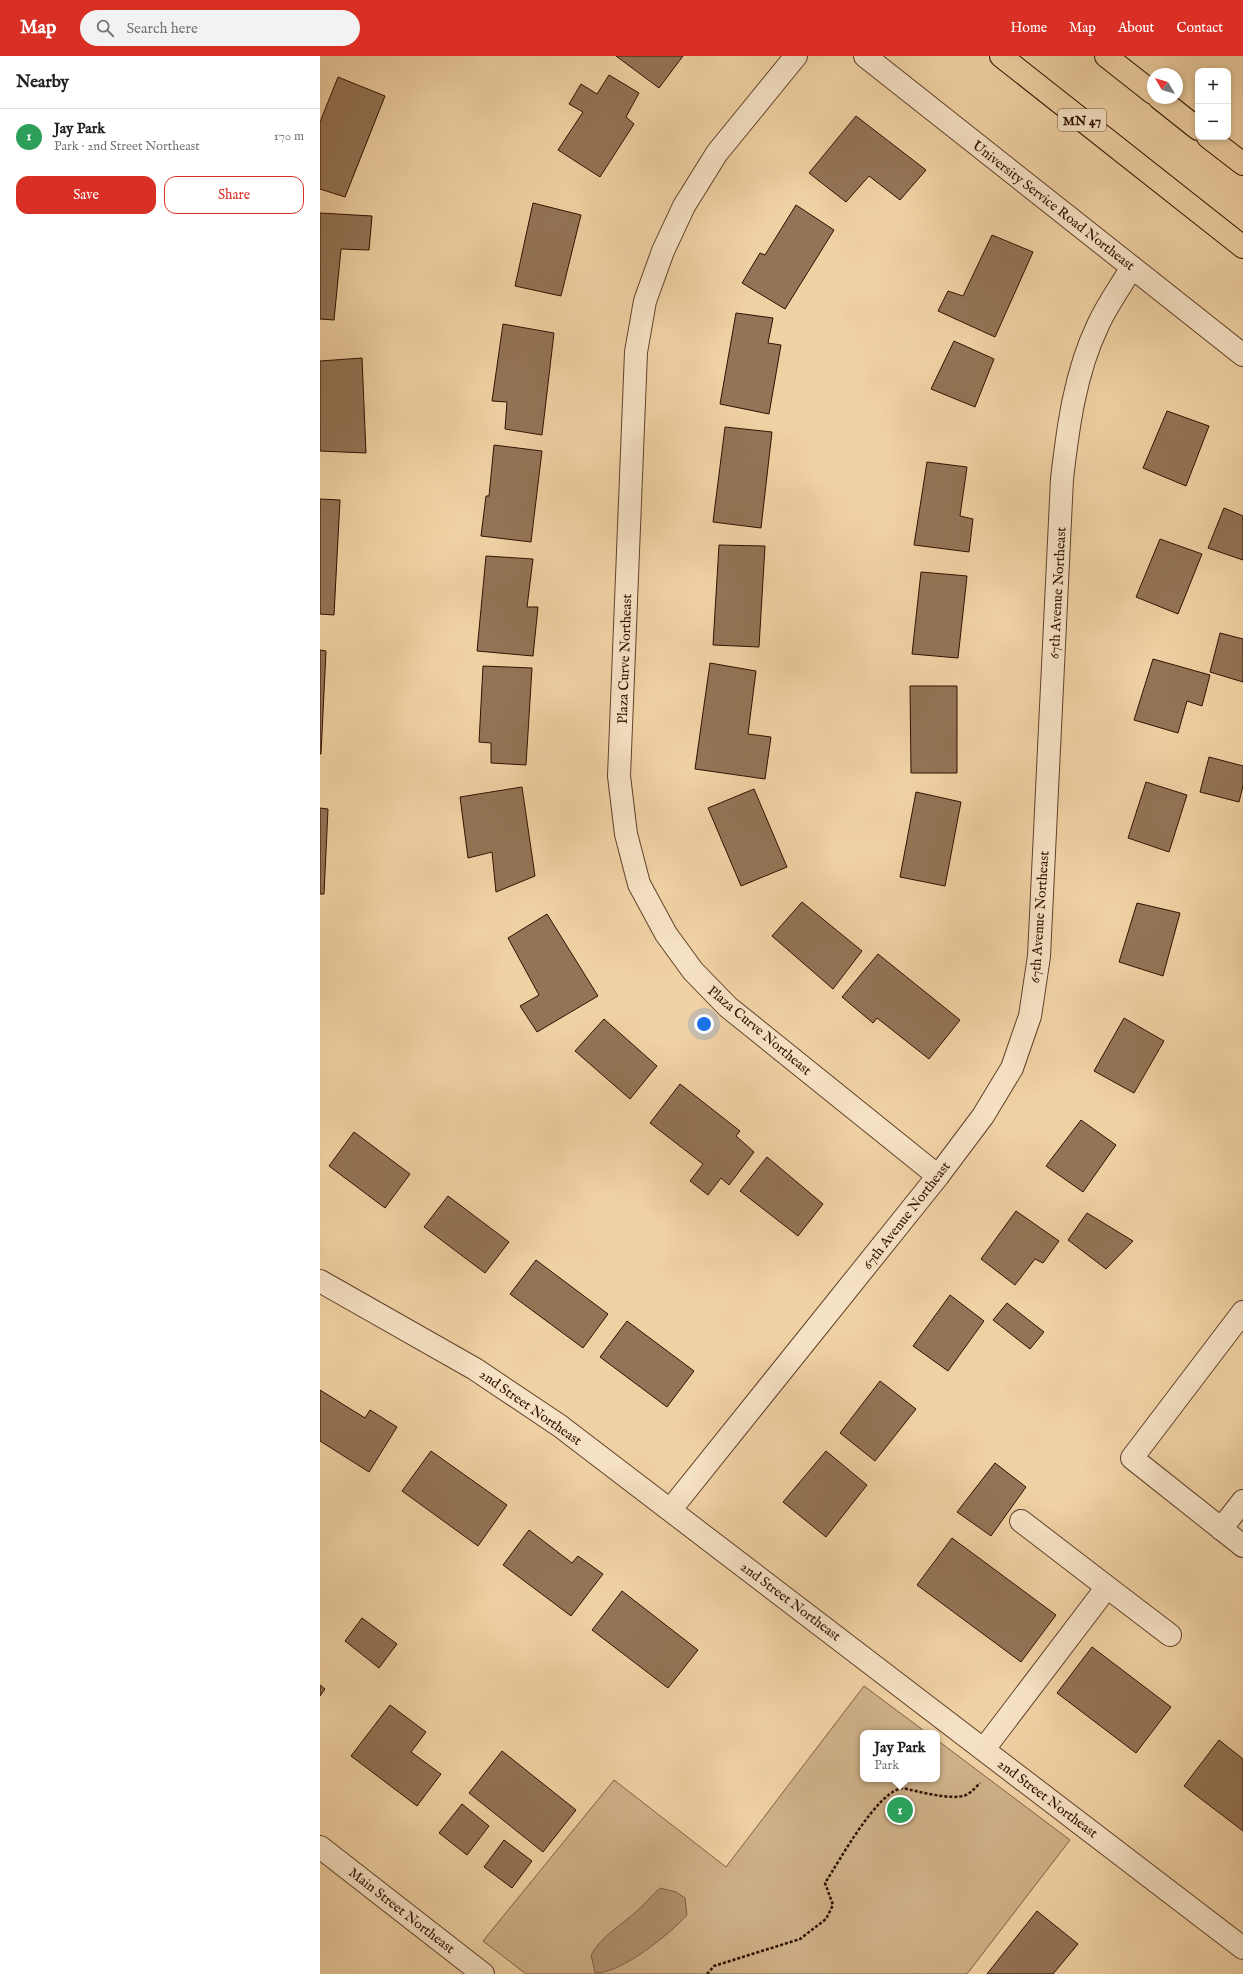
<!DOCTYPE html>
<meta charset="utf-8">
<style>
:root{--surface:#fff;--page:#f2f2f2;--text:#202124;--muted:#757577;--line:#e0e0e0;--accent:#d93025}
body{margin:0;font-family:"IM FELL English",serif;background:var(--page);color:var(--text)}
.controls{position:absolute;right:12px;top:12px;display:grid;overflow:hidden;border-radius:8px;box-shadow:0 2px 6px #0003}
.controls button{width:36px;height:36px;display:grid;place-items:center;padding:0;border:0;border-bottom:1px solid var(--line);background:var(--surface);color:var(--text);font:20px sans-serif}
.compass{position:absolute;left:827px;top:12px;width:36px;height:36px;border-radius:50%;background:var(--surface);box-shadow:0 2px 6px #0003;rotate:308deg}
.you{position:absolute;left:384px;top:968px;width:14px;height:14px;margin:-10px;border:3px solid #fff;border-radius:50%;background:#1a73e8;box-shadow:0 0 0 6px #1a73e833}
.badge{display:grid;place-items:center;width:26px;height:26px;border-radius:50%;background:var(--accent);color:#fff;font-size:13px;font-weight:700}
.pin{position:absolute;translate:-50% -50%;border:2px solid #fff;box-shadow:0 1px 4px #0006}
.popup{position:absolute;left:540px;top:1674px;width:80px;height:52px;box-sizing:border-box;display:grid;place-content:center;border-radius:8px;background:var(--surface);filter:drop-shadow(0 1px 3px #0005);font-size:13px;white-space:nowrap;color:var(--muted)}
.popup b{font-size:15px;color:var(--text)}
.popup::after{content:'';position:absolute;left:50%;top:100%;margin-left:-8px;border:8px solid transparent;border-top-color:var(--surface)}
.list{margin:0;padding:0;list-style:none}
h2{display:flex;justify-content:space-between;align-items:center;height:52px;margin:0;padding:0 16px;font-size:17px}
h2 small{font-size:13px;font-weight:400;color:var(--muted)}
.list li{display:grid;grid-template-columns:26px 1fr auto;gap:12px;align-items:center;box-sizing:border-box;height:56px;padding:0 16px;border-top:1px solid var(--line)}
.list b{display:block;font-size:15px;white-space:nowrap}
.list p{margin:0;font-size:13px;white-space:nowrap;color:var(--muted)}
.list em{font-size:13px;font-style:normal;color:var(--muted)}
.actions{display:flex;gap:8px;padding:12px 16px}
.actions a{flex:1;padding:9px 0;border:1px solid var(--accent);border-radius:12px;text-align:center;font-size:14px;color:var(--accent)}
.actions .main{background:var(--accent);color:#fff}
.icon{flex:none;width:22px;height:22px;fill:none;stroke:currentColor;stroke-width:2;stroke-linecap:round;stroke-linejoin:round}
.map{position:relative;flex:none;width:923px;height:1918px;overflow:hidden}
header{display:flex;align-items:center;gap:24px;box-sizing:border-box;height:56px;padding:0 20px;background:var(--accent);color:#fff}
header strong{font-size:19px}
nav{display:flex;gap:22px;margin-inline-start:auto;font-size:14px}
.search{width:280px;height:36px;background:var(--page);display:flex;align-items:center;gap:10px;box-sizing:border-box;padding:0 14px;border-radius:22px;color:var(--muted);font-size:15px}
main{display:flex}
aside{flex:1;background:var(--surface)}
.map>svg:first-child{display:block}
</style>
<header>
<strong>Map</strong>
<div class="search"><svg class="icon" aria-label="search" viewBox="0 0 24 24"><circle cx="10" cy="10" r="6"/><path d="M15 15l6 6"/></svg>Search here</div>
<nav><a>Home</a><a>Map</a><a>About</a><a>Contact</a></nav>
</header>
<main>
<aside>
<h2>Nearby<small></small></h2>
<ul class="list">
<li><span class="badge" style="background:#2e9e5b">1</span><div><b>Jay Park</b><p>Park · 2nd Street Northeast</p></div><em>170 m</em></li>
</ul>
<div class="actions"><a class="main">Save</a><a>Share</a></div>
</aside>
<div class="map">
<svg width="923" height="1918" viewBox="0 0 923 1918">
<rect width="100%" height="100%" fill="#f0d1a3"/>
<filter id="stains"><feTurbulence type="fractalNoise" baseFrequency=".005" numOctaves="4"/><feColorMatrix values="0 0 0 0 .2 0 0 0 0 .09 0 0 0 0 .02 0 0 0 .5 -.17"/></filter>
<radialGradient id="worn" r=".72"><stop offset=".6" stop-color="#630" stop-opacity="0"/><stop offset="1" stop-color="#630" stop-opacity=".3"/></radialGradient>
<path fill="#cfb088" stroke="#806045" d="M544,1630L607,1677H543V1723H617V1684L750,1784L647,1918H206L163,1885L294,1724L406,1811Z"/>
<path fill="#af8f6c" stroke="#7c5c42" d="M340,1832L356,1836L365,1842L367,1859C351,1877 301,1918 275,1917L271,1899C281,1880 303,1868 318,1854C326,1847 332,1839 340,1832Z"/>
<path fill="#947456" stroke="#301002" d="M296,0H363L339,32Z
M289,19L319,37L306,61L314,68L280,121L238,94L263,56L249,48L261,28L277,38Z
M18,21L65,40L25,141L0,133V66Z
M536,60L606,114L580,144L549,120L526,146L489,117Z
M213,147L261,159L241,240L195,230Z
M476,149L514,174L465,253L422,227L440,197L445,199Z
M0,157L52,160L49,194L21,193L14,264L0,263Z
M672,179L713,196L675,281L618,255L628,235L643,240Z
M416,257L453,262L448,287L461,289L449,358L400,348Z
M183,268L234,277L222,379L185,373L187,346L172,345Z
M634,285L674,303L655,351L611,333Z
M42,302L46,397L0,395V305Z
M847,355L889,370L866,430L823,412Z
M405,371L452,376L441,472L393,466Z
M174,389L222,395L211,486L161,480L166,440H169Z
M607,406L647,411L640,460L653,463L649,496L594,489Z
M0,443L20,444L14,559L0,558Z
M904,452L923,460V504L888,492Z
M840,483L882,498L858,558L816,541Z
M399,489L445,490L439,591L393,589Z
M166,500L213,503L207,551H218L213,600L157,595Z
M601,516L647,520L638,602L592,598Z
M900,577L923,583V626L890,616Z
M0,594L6,595L1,698H0Z
M833,603L890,619L882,650L867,645L858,677L814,664Z
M390,607L436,615L428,678L451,681L445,723L375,713Z
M163,610L212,612L206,709L171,707V687L159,686Z
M590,630H637V717H591Z
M889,701L923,710V730L919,746L880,736Z
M826,726L867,739L849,796L808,782Z
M202,731L215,820L176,836L172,796L148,802L140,741Z
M434,733L467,811L421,830L388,752Z
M596,736L641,746L625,830L580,821Z
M0,752L8,753L4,838H0Z
M482,846L542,895L513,933L452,880Z
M817,847L860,857L843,920L799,906Z
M227,858L278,940L217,976L200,950L219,939L188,882Z
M558,898L640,964L609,1003L557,962L553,967L522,941Z
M804,962L844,985L814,1037L774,1015Z
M284,963L337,1010L310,1043L255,995Z
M360,1028L420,1075L416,1080L434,1096L409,1129L401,1122L388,1139L370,1125L383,1108L330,1067Z
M761,1064L796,1089L763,1136L726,1110Z
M34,1076L90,1118L65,1152L9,1110Z
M447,1101L503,1148L478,1180L420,1135Z
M128,1140L189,1186L165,1217L104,1171Z
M696,1155L739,1185L723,1207L715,1203L695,1229L661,1203Z
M767,1157L813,1185L786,1213L748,1184Z
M216,1204L288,1258L263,1292L190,1238Z
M630,1239L664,1265L628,1315L593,1290Z
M687,1247L724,1276L710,1293L673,1264Z
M307,1265L374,1315L347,1351L280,1301Z
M560,1325L596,1353L555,1405L520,1377Z
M0,1334L45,1362L50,1354L77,1371L49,1416L0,1385Z
M111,1395L187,1449L158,1490L82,1435Z
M506,1395L547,1429L506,1481L463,1446Z
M675,1407L706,1431L671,1480L637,1456Z
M209,1474L252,1507L258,1500L283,1518L251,1560L183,1509Z
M632,1482L736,1559L701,1606L597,1529Z
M302,1535L378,1594L348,1632L272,1574Z
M42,1562L77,1588L59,1612L25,1585Z
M772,1591L851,1651L816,1697L737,1637Z
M0,1629L5,1633L0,1640Z
M70,1649L106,1676L91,1696L121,1718L97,1750L31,1700Z
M899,1684L923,1703V1775L864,1730Z
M182,1695L256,1754L223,1796L149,1737Z
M142,1748L169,1770L147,1799L119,1777Z
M184,1784L212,1805L192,1832L164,1811Z
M717,1855L758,1888L733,1918H667Z"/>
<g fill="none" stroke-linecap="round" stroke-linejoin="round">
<defs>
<path id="minor" d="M476,0L397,97L364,150L343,195L325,245L316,296L299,720L306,778L319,828L346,878L373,915L408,951L618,1120
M545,0L923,299
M0,1225L155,1313L240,1370L923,1892
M923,1256L812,1402L923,1490
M351,1453L618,1120L663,1060L692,1012L710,960L719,900L742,423C748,371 755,317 778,269C787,249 801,230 812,211
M901,1473L923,1445
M787,1531L850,1579
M664,1693L787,1531L701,1465
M0,1791L163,1918"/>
<path id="major" d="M681,0L923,191
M786,0L833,37
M839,42L878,73
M888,81L923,108"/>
</defs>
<use href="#minor" stroke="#60402a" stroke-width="24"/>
<use href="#major" stroke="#301002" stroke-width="24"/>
<path stroke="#301002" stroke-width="2.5" stroke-dasharray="3 2" stroke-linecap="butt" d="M387,1918L394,1910L480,1883L506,1863L513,1849L505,1827C520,1804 556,1737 582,1732C597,1735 632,1745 646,1739C652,1736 656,1731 660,1727"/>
<use href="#minor" stroke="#f5e1c3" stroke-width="22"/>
<use href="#major" stroke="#f0d1a3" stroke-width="22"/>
</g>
<g text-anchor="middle" stroke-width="3" stroke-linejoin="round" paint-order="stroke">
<rect fill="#f5e1c3" stroke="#6b4f3c" stroke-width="1" x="738" y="53" width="48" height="22" rx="3"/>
<g font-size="13" font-weight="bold" fill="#301002">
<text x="762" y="69">MN 47</text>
</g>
<g font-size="14" fill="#301002" stroke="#f5e1c3">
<text transform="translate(734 149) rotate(38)" y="5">University Service Road Northeast</text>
<text transform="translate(737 537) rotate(-87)" y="5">67th Avenue Northeast</text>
<text transform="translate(304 603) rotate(-88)" y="5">Plaza Curve Northeast</text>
<text transform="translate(719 861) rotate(-86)" y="5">67th Avenue Northeast</text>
<text transform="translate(440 974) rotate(40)" y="5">Plaza Curve Northeast</text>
<text transform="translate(586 1159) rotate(-52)" y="5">67th Avenue Northeast</text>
<text transform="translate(211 1351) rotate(35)" y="5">2nd Street Northeast</text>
<text transform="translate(471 1545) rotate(37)" y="5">2nd Street Northeast</text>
<text transform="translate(728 1742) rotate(37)" y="5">2nd Street Northeast</text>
<text transform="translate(82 1854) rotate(38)" y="5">Main Street Northeast</text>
</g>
</g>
<rect width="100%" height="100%" filter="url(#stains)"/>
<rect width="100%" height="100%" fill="url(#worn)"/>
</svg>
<div class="controls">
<button>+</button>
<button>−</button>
</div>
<svg class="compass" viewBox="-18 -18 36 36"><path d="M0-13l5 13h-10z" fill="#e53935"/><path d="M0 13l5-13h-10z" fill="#757577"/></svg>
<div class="you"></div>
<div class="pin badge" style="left:580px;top:1754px;background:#2e9e5b">1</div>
<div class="popup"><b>Jay Park</b>Park</div>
</div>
</main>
